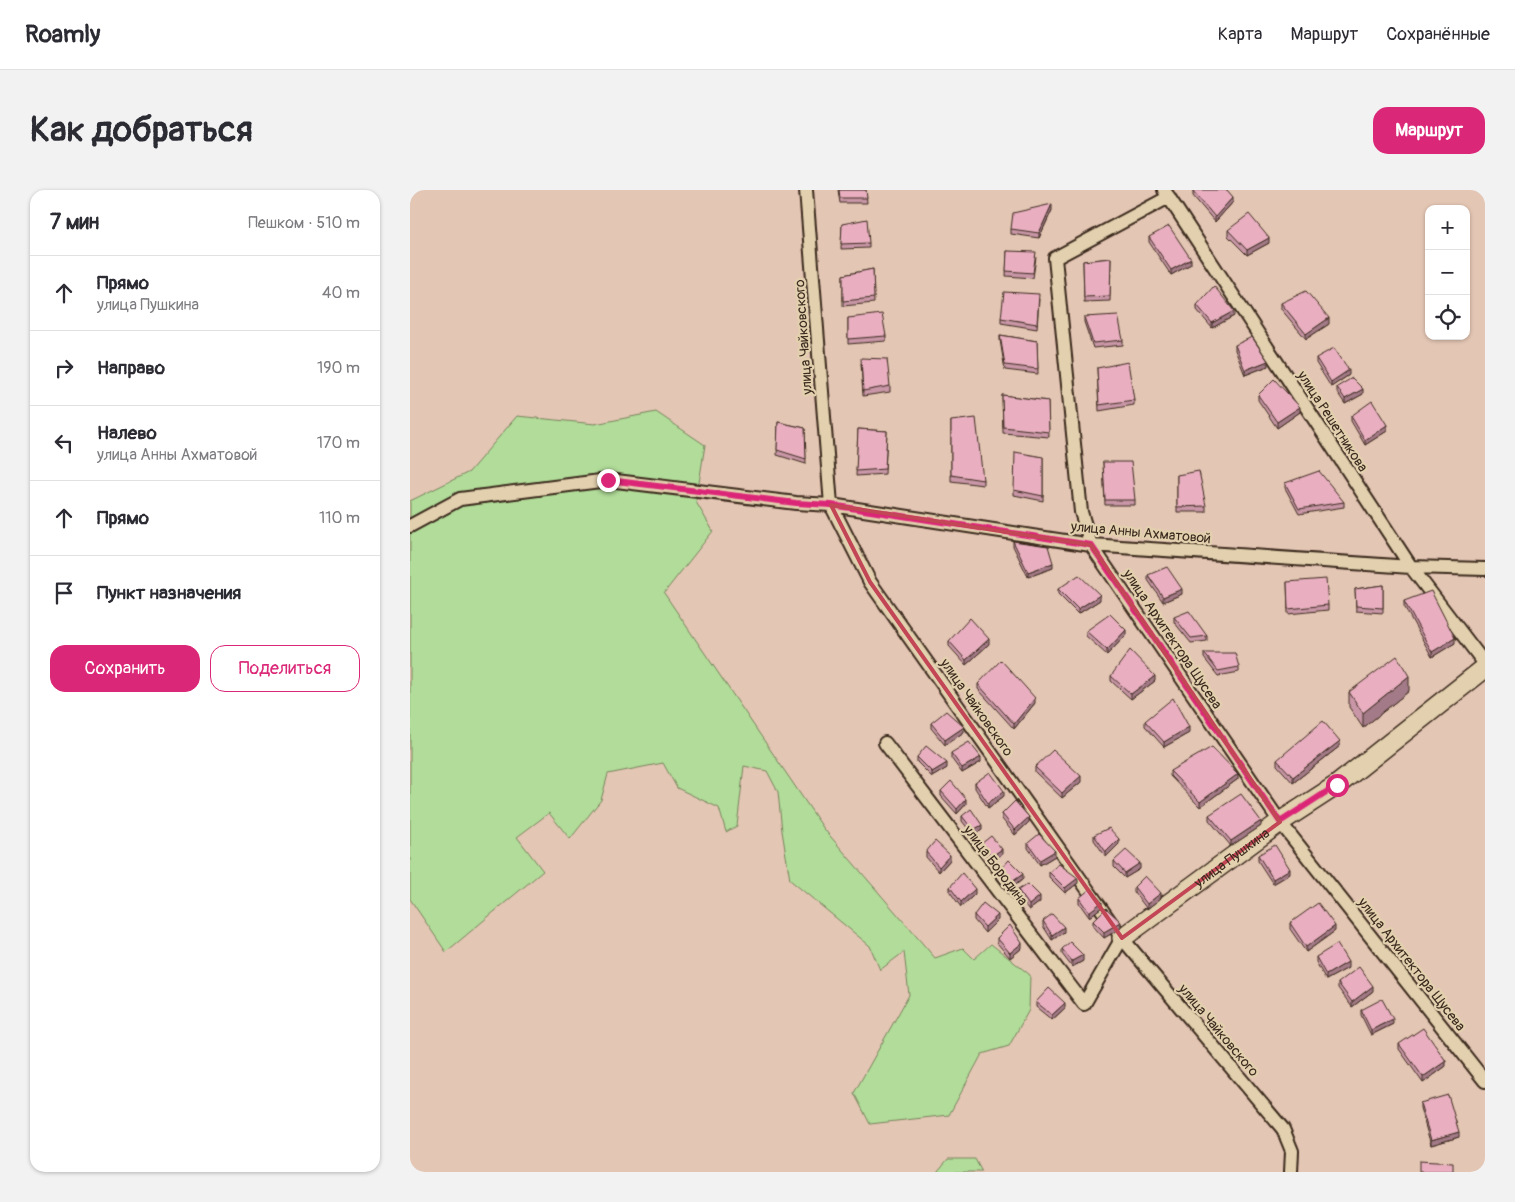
<!DOCTYPE html>
<html lang="ru">
<meta charset="utf-8">
<style>
:root{--surface:#fff;--page:#f2f2f3;--text:#2b2b33;--muted:#7c7c81;--line:#e1e1e2;--accent:#db2777}
body{margin:0;font-family:Pangolin,sans-serif;background:var(--page);color:var(--text)}
.controls{position:absolute;right:15px;top:15px;display:grid;overflow:hidden;border-radius:10px;box-shadow:0 1px 4px #0004}
.controls button{width:45px;height:45px;display:grid;place-items:center;padding:0;border:0;border-bottom:1px solid var(--line);background:var(--surface);color:var(--text);font:25px sans-serif}
.stop{position:absolute;width:15px;height:15px;margin:-11px;border:4px solid #db2777;border-radius:50%;background:#fff}
.stop.end{background:#db2777;border-color:#fff;box-shadow:0 1px 5px #0008}
.list{margin:0;padding:0;list-style:none}
h2{display:flex;justify-content:space-between;align-items:center;height:65px;margin:0;padding:0 20px;font-size:21px}
h2 small{font-size:16px;font-weight:400;color:var(--muted)}
.list li{display:grid;grid-template-columns:32px 1fr auto;gap:15px;align-items:center;box-sizing:border-box;height:75px;padding:0 20px;border-top:1px solid var(--line)}
.list b{display:block;font-size:19px;white-space:nowrap}
.list p{margin:0;font-size:16px;white-space:nowrap;color:var(--muted)}
.list em{font-size:16px;font-style:normal;color:var(--muted)}
.actions{display:flex;gap:10px;padding:15px 20px}
.actions a{flex:1;padding:11px 0;border:1px solid var(--accent);border-radius:15px;text-align:center;font-size:18px;color:var(--accent)}
.actions .main{background:var(--accent);color:#fff}
.icon{flex:none;width:28px;height:28px;fill:none;stroke:currentColor;stroke-width:2;stroke-linecap:round;stroke-linejoin:round}
.map{position:relative;flex:none;width:1075px;height:982px;overflow:hidden;border-radius:15px}
header{display:flex;align-items:center;gap:30px;box-sizing:border-box;height:70px;padding:0 25px;background:var(--surface);border-bottom:1px solid var(--line)}
header strong{font-size:24px}
nav{display:flex;gap:28px;margin-inline-start:auto;font-size:18px}
.intro{display:flex;align-items:center;justify-content:space-between;box-sizing:border-box;height:120px;padding:0 30px}
h1{margin:0;font-size:35px}
.button{padding:12px 22px;border-radius:15px;background:var(--accent);color:#fff;font-size:18px;font-weight:700}
main{display:flex;gap:30px;padding:0 30px}
aside{flex:1;background:var(--surface);border-radius:15px;box-shadow:0 1px 4px #0004}
.map>svg:first-child{display:block}
</style>
<header>
<strong>Roamly</strong>
<nav><a>Карта</a><a>Маршрут</a><a>Сохранённые</a></nav>
</header>
<div class="intro"><h1>Как добраться</h1><a class="button">Маршрут</a></div>
<main>
<aside>
<h2>7 мин<small>Пешком · 510 m</small></h2>
<ul class="list">
<li><svg class="icon" aria-label="ahead" viewBox="0 0 24 24"><path d="M12 20V5M6 11l6-6 6 6"/></svg><div><b>Прямо</b><p>улица Пушкина</p></div><em>40 m</em></li>
<li><svg class="icon" aria-label="right" viewBox="0 0 24 24"><path d="M7 20v-9h11M14 6l5 5-5 5"/></svg><div><b>Направо</b></div><em>190 m</em></li>
<li><svg class="icon" aria-label="left" viewBox="0 0 24 24"><path d="M17 20v-9H6M10 6l-5 5 5 5"/></svg><div><b>Налево</b><p>улица Анны Ахматовой</p></div><em>170 m</em></li>
<li><svg class="icon" aria-label="ahead" viewBox="0 0 24 24"><path d="M12 20V5M6 11l6-6 6 6"/></svg><div><b>Прямо</b></div><em>110 m</em></li>
<li><svg class="icon" aria-label="arrive" viewBox="0 0 24 24"><path d="M6 21V4h12l-3 4 3 4H6"/></svg><div><b>Пункт назначения</b></div></li>
</ul>
<div class="actions"><a class="main">Сохранить</a><a>Поделиться</a></div>
</aside>
<div class="map">
<svg width="1075" height="982" viewBox="0 0 1075 982">
<rect width="100%" height="100%" fill="#e4c6b4"/>
<filter id="ink" filterUnits="userSpaceOnUse"><feTurbulence type="fractalNoise" baseFrequency=".02" numOctaves="2"/><feDisplacementMap in="SourceGraphic" scale="10" xChannelSelector="R" yChannelSelector="G"/><feConvolveMatrix kernelMatrix="1 2 1 2 8 2 1 2 1" color-interpolation-filters="sRGB"/></filter>
<g filter="url(#ink)">
<path fill="#b1dc99" stroke="#76835c" d="M246,222L295,255L286,312L303,341L254,403L414,639L525,768L553,758L564,769L581,754L620,785L619,820L599,856L572,864L539,925L460,934L444,903L499,805L494,762L470,780L460,756L380,690L372,641L368,602L357,581L334,576L327,636L316,642L309,618L267,598L253,573L198,584L191,610L160,649L139,623L107,647L133,681L36,762L0,709V311L59,282L107,226L185,234Z
M538,969H565L572,982H527Z"/>
<g fill="none" stroke-linecap="round" stroke-linejoin="round">
<defs>
<path id="street" d="M396,0L421,315L460,392L712,748L873,939L882,961L881,982
M754,0L1001,377L1075,474
M759,7L645,68L671,322L681,355L870,632L1075,891
M0,336L50,309L198,290L386,313L421,315L681,355L1001,377L1075,379
M475,553L674,814L712,748"/>
<g id="secondary">
<path id="s1" d="M712,748L870,632L927,595L1075,478"/>
</g>
</defs>
<use href="#street" stroke="#3b2a1e" stroke-width="16"/>
<use href="#secondary" stroke="#3b2a1e" stroke-width="22"/>
<use href="#street" stroke="#e2d0ae" stroke-width="12"/>
<use href="#secondary" stroke="#e2d0ae" stroke-width="19"/>
</g>
<path fill="#c896a6" stroke="#3b2a1e" d="M428,0H456L457,13H430Z
M1071,0H1075V5Z
M783,1L823,12L805,32L783,6Z
M642,20L629,48L601,44V39Z
M432,34L459,53V58L431,59Z
M818,40L859,53L837,65L818,46Z
M739,47L781,74L761,85L739,52Z
M597,61L626,67L623,88L596,86Z
M701,68L700,111L674,112L673,71Z
M463,79L464,113L433,116V85Z
M629,109L627,139L591,133V128Z
M871,113L919,134L896,149L871,119Z
M787,115L824,126L802,138L787,120Z
M674,127L713,150V155L683,158L674,132Z
M438,128L476,146V151L438,154Z
M590,145L627,151L628,184L595,180L590,150Z
M825,155L858,176L835,185L825,160Z
M906,168L939,185L921,197L906,173Z
M451,173L480,196V202L453,206Z
M687,178L724,210V215L689,221Z
M927,197L953,204L935,214L927,202Z
M592,205L638,211L639,247L593,243Z
M848,205L890,222L867,238L848,210Z
M941,226L977,241L955,255L941,231Z
M541,231L573,290V295L541,291Z
M368,232L395,238L396,274L367,265Z
M448,239L477,241L475,284L446,286Z
M633,267V311L604,305V300Z
M693,272L725,310V315H695Z
M767,285L796,316V322H767Z
M875,293L934,312V317L889,324L875,298Z
M603,351L643,378L618,387L603,356Z
M738,385L772,404L753,412L738,390Z
M877,392L918,415V420L878,424Z
M973,395V423L946,421L945,399Z
M648,399L690,410L668,424L648,404Z
M994,411L1045,453L1022,467L994,416Z
M764,427L797,446V451L781,453L764,432Z
M676,441L716,445L697,465L676,446Z
M539,451L579,454L556,475L539,456Z
M794,463L829,477V482L808,486L794,468Z
M701,486L745,491L721,509L701,491Z
M568,494L625,513L604,539L568,499Z
M999,501L953,538L939,517V502Z
M735,531L779,543L754,557L735,536Z
M521,533L554,542L535,555L521,538Z
M930,556L883,593L867,575V570Z
M541,563L571,572L552,583L541,568Z
M507,567L537,578L522,587L507,572Z
M625,577L671,592L652,608L625,582Z
M760,581L828,589L790,617L760,586Z
M565,593L594,606L578,618L565,598Z
M531,601L556,614L547,624L531,606Z
M592,624L619,632L605,645L592,629Z
M799,625L851,636L821,656L799,630Z
M552,626L572,640L563,645L552,631Z
M684,645L709,654L696,667L684,650Z
M618,653L645,666L630,675L618,658Z
M571,654L592,664L582,672L571,660Z
M516,662L540,670L529,682L516,667Z
M848,665L880,684L863,694L848,671Z
M704,671L730,679L715,688L704,677Z
M590,680L613,689L602,698L590,685Z
M639,682L668,693L655,703L639,687Z
M540,697L565,704L551,717L540,702Z
M724,697L751,708L737,719L724,702Z
M608,700L630,712L619,720L608,706Z
M669,708L692,717L679,727L669,713Z
M564,725L588,730L575,743L564,730Z
M633,731L654,742L642,750L633,736Z
M683,731L711,738L694,748L683,736Z
M880,733L925,741L896,762L880,739Z
M587,748L612,758L600,768L587,753Z
M652,759L673,771L662,777L652,764Z
M906,767L938,778L916,790L906,772Z
M928,793L963,801L942,817L928,798Z
M626,812L655,818L642,830L626,817Z
M951,820L983,834L961,845L951,825Z
M989,854L1036,876L1013,893L989,859Z
M1010,913L1049,947L1021,955L1010,918Z"/>
<path fill="#a37a87" stroke="#3b2a1e" d="M823,7V12L805,32V27Z
M642,14V20L629,48V43Z
M859,48V53L837,65V60Z
M781,69V74L761,85V80Z
M824,121V126L802,138V133Z
M919,128V134L896,149V144Z
M858,171V176L835,185V180Z
M939,180V185L921,197V192Z
M953,199V204L935,214V209Z
M890,217V222L867,238V232Z
M977,235V241L955,255V250Z
M643,373V378L618,387V382Z
M772,399V404L753,412V407Z
M690,405V410L668,424V419Z
M716,440V445L697,465V460Z
M1045,448V453L1022,467V462Z
M579,449V454L556,475V470Z
M745,486V491L721,509V504Z
M999,486V501L953,538V523Z
M625,508V513L604,539V534Z
M554,537V542L535,555V550Z
M779,537V543L754,557V552Z
M930,551V556L883,593V587Z
M571,567V572L552,583V578Z
M537,573V578L522,587V582Z
M828,584V589L790,617V612Z
M671,586V592L652,608V603Z
M594,601V606L578,618V613Z
M556,609V614L547,624V619Z
M619,627V632L605,645V640Z
M851,631V636L821,656V651Z
M572,635V640L563,645V640Z
M709,649V654L696,667V662Z
M592,659V664L582,672V666Z
M645,661V666L630,675V670Z
M540,665V670L529,682V677Z
M730,673V679L715,688V683Z
M880,679V684L863,694V689Z
M613,684V689L602,698V692Z
M668,688V693L655,703V698Z
M565,699V704L551,717V712Z
M751,703V708L737,719V714Z
M630,706V712L619,720V715Z
M692,712V717L679,727V722Z
M588,725V730L575,743V737Z
M711,732V738L694,748V742Z
M925,736V741L896,762V757Z
M654,737V742L642,750V745Z
M612,753V758L600,768V763Z
M673,765V771L662,777V771Z
M938,772V778L916,790V785Z
M963,796V801L942,817V812Z
M655,813V818L642,830V825Z
M983,829V834L961,845V840Z
M1036,871V876L1013,893V887Z
M1049,942V947L1021,955V950Z"/>
<path fill="#e9afc1" stroke="#3b2a1e" d="M429,0H456L457,8H430Z
M784,0H817L823,7L805,27L783,1Z
M642,14L629,43L601,39L603,23Z
M839,24L859,48L837,60L818,40Z
M457,29L459,53L431,54L432,34Z
M759,36L781,69L761,80L739,47Z
M597,61L626,62L623,83L596,81Z
M701,68L700,106L674,107L673,71Z
M463,79L464,108L433,111V85Z
M804,96L824,121L802,133L787,115Z
M896,101L919,128L896,144L871,113Z
M594,102L629,104L627,134L591,128Z
M472,124L476,146L438,149V128Z
M708,125L713,150L683,153L674,127Z
M590,145L627,151L628,179L595,175Z
M842,147L858,171L835,180L825,155Z
M924,158L939,180L921,192L906,168Z
M451,168L477,169L480,196L453,201Z
M718,172L724,210L689,215L687,178Z
M942,188L953,199L935,209L927,197Z
M864,189L890,217L867,232L848,205Z
M592,205L638,211L639,242L593,237Z
M962,211L977,235L955,250L941,226Z
M566,228L573,290L541,285V231Z
M368,232L395,238L396,269L367,260Z
M448,239L477,241L475,279L446,281Z
M605,262L633,267V306L604,300Z
M693,272H721L725,310H695Z
M789,281L796,316L767,317V285Z
M909,281L934,312L889,319L875,293Z
M603,351L638,356L643,373L618,382Z
M757,377L772,399L753,407L738,385Z
M669,385L690,405L668,419L648,399Z
M916,389L918,415L878,419L877,392Z
M973,395V418L946,416L945,399Z
M1021,401L1045,448L1022,462L994,411Z
M779,421L797,446L781,448L764,427Z
M700,424L716,440L697,460L676,441Z
M560,428L579,449L556,470L539,451Z
M720,460L745,486L721,504L701,486Z
M794,463H825L829,477L808,481Z
M987,466L999,486L953,523L939,502Z
M591,470L625,508L604,534L568,494Z
M763,508L779,537L754,552L735,531Z
M536,521L554,537L535,550L521,533Z
M913,531L930,551L883,587L867,570Z
M559,552L571,567L552,578L541,563Z
M516,556L537,573L522,582L507,567Z
M802,557L828,584L790,612L760,581Z
M643,560L671,586L652,603L625,577Z
M580,582L594,601L578,613L565,593Z
M541,591L556,609L547,619L531,601Z
M831,604L851,631L821,651L799,625Z
M605,611L619,627L605,640L592,624Z
M561,619L572,635L563,640L552,626Z
M699,638L709,649L696,662L684,645Z
M629,644L645,661L630,670L618,653Z
M581,646L592,659L582,666L571,654Z
M525,651L540,665L529,677L516,662Z
M865,655L880,679L863,689L848,665Z
M716,660L730,673L715,683L704,671Z
M599,670L613,684L602,692L590,680Z
M649,674L668,688L655,698L639,682Z
M552,683L565,699L551,712L540,697Z
M735,686L751,703L737,714L724,697Z
M618,694L630,706L619,715L608,700Z
M680,699L692,712L679,722L669,708Z
M573,713L588,725L575,737L564,725Z
M908,713L925,736L896,757L880,733Z
M696,718L711,732L694,742L683,731Z
M642,724L654,737L642,745L633,731Z
M600,735L612,753L600,763L587,748Z
M660,752L673,765L662,771L652,759Z
M927,754L938,772L916,785L906,767Z
M949,777L963,796L942,812L928,793Z
M639,798L655,813L642,825L626,812Z
M972,809L983,829L961,840L951,820Z
M1013,838L1036,871L1013,887L989,854Z
M1038,905L1049,942L1021,950L1010,913Z
M1009,971L1043,973V982H1009Z"/>
</g>
<g fill="none" stroke-linecap="round" stroke-linejoin="round" filter="url(#ink)">
<path stroke="#db2777" stroke-width="6" d="M198,290L386,313L421,315L681,355L870,632L927,595"/>
</g>
<path fill="none" stroke="#c24655" stroke-width="4" stroke-linejoin="round" d="M421,315L681,355L870,632L712,748L460,392Z"/>
<g text-anchor="middle" stroke-width="4.5" stroke-linejoin="round" paint-order="stroke">
<g font-size="14" fill="#3b2a1e" stroke="#e2d0ae">
<text transform="translate(393 147) rotate(-94)" y="5">улица Чайковского</text>
<text transform="translate(923 231) rotate(57)" y="5">улица Решетникова</text>
<text transform="translate(731 342) rotate(5)" y="5">улица Анны Ахматовой</text>
<text transform="translate(763 449) rotate(56)" y="5">улица Архитектора Щусева</text>
<text transform="translate(567 517) rotate(55)" y="5">улица Чайковского</text>
<text dy="5" stroke="none"><textPath href="#s1" startOffset="136">улица Пушкина</textPath></text>
<text transform="translate(586 675) rotate(53)" y="5">улица Бородина</text>
<text transform="translate(1002 774) rotate(52)" y="5">улица Архитектора Щусева</text>
<text transform="translate(809 840) rotate(50)" y="5">улица Чайковского</text>
</g>
</g>
</svg>
<div class="controls">
<button>+</button>
<button>−</button>
<button><svg class="icon" aria-label="locate" viewBox="0 0 24 24"><circle cx="12" cy="12" r="6"/><path d="M12 2v4M12 18v4M2 12h4M18 12h4"/></svg></button>
</div>
<div class="stop" style="left:927px;top:595px"></div>
<div class="stop end" style="left:198px;top:290px"></div>
</div>
</main>
